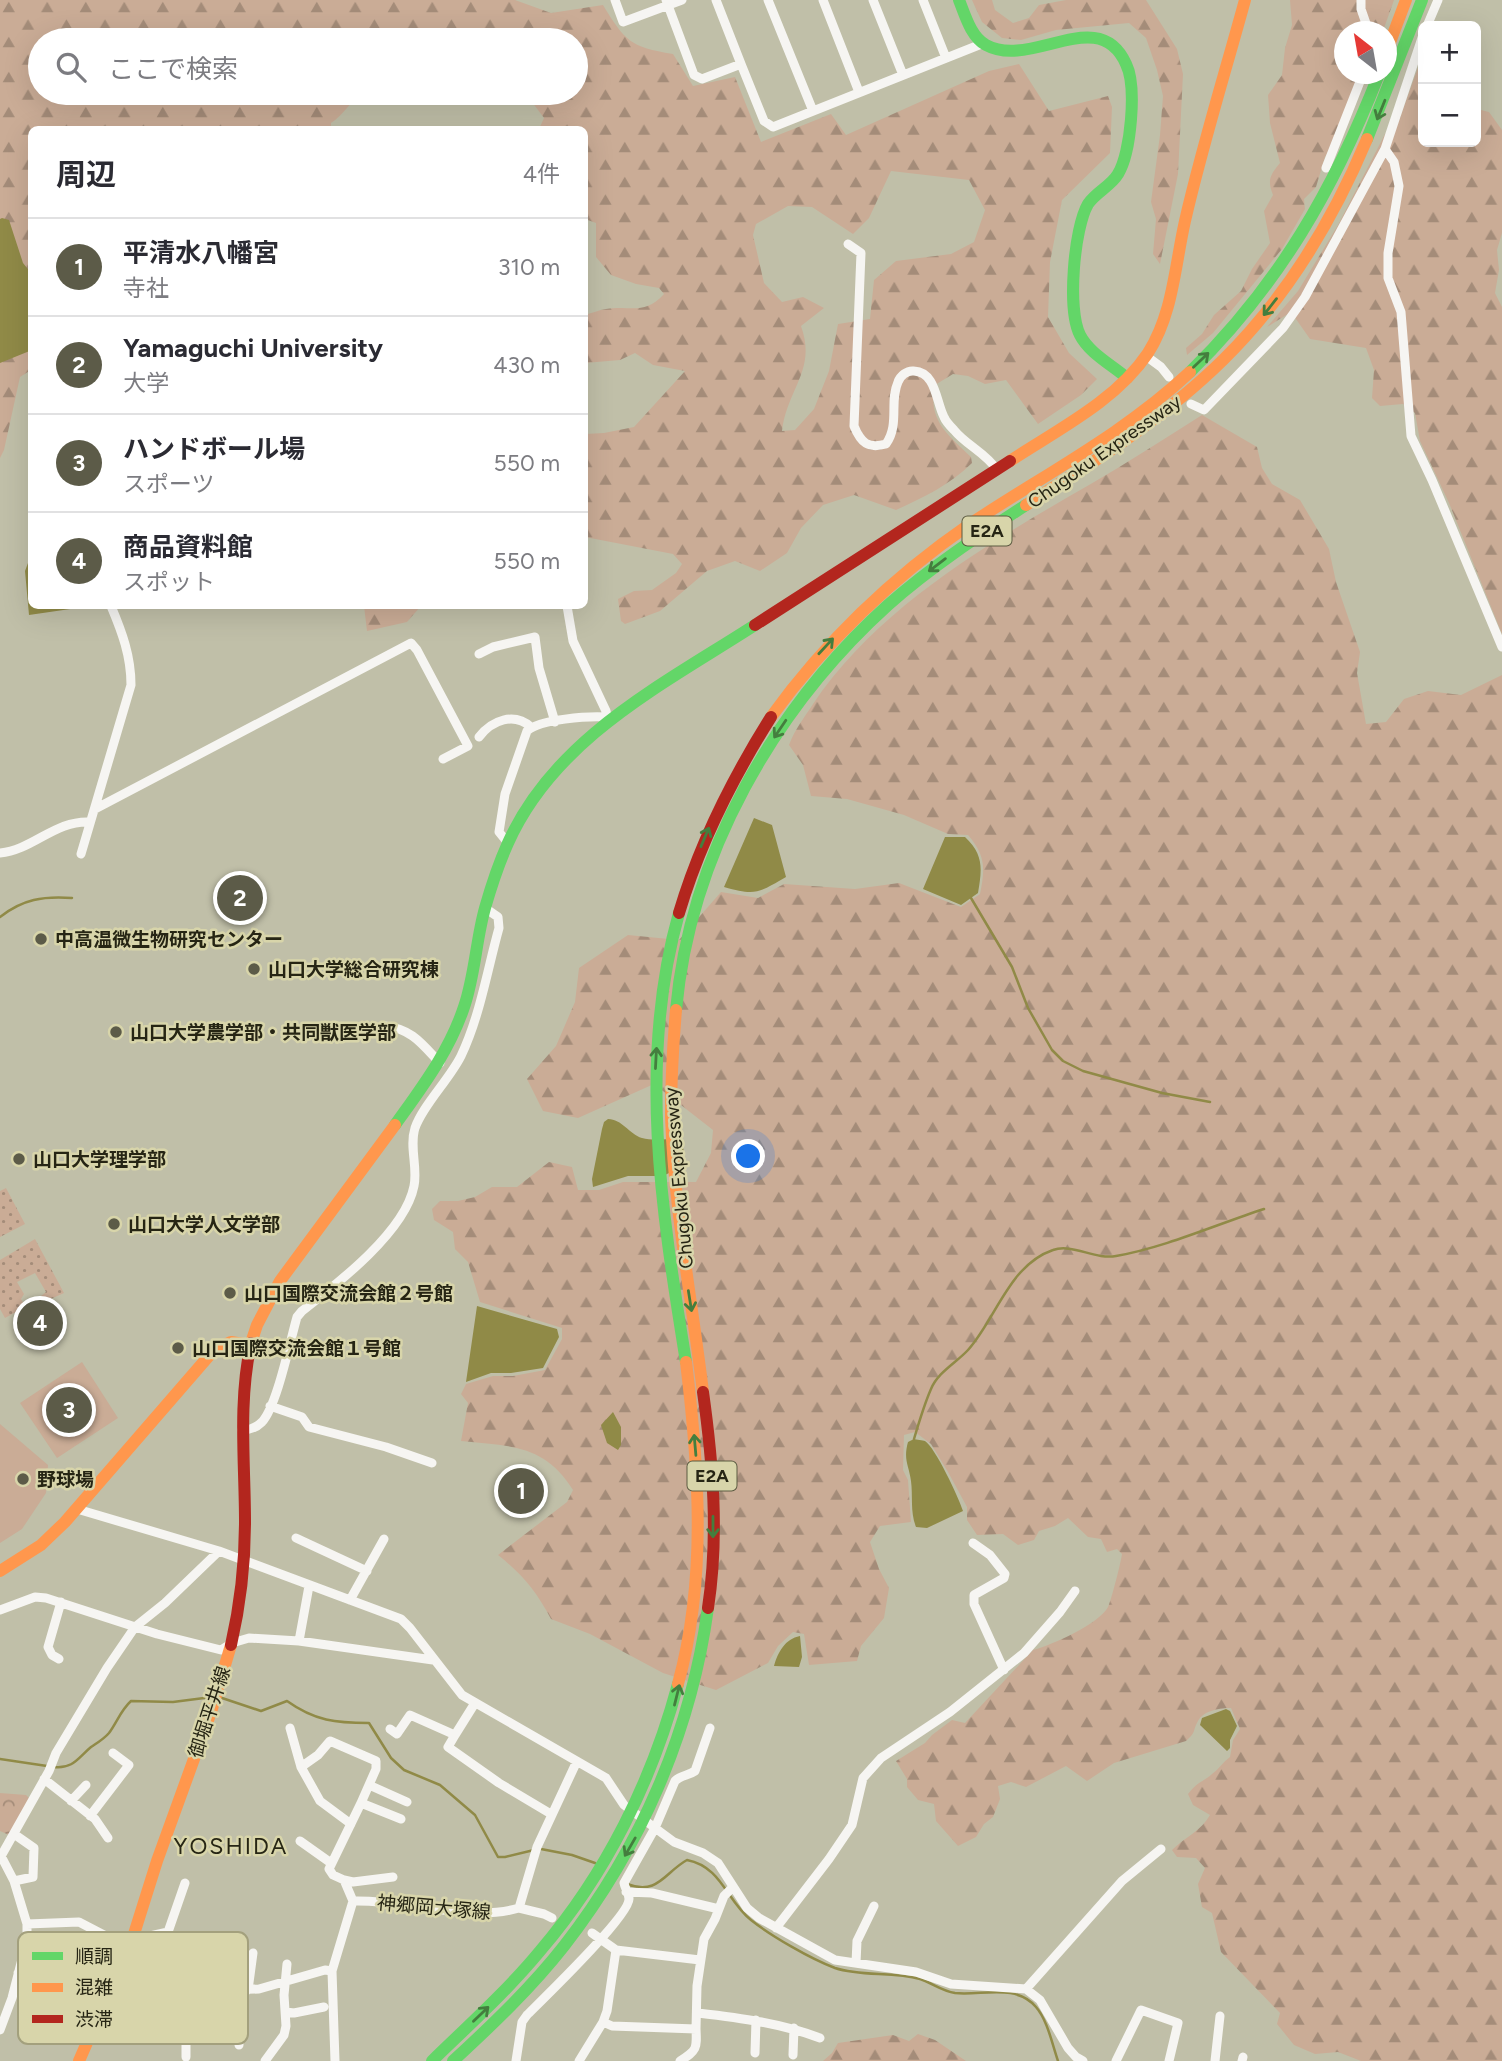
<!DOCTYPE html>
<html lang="ja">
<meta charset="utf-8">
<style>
:root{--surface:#fff;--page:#f2f2f3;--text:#2b2b33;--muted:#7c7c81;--line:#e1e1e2;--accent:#5c5b48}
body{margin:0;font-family:Figtree,"Noto Sans JP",sans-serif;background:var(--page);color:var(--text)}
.controls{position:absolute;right:21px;top:21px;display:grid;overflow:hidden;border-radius:10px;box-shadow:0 7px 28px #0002}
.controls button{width:63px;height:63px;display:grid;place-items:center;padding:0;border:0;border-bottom:2px solid var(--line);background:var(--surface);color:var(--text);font:35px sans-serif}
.compass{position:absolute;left:1334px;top:21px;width:63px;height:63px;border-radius:50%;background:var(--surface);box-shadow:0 7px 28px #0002;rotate:329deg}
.you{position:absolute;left:749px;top:1157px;width:24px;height:24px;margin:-18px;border:5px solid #fff;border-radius:50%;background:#1a73e8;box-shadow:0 0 0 10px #1a73e833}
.badge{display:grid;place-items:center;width:46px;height:46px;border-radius:50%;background:var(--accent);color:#fff;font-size:23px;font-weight:700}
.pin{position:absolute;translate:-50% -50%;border:4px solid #fff;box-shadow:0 2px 7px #0006}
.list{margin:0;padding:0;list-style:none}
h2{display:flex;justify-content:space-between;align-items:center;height:91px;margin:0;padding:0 28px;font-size:30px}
h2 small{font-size:23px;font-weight:400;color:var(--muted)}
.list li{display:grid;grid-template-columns:46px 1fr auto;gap:21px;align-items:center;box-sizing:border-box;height:98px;padding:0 28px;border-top:2px solid var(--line)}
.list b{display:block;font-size:26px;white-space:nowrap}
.list p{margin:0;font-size:23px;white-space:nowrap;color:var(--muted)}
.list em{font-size:23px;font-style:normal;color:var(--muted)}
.icon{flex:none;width:38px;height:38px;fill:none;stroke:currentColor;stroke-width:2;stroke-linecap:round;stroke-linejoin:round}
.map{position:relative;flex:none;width:1502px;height:2061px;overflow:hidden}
.search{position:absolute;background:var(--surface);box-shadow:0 7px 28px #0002;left:28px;top:28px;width:560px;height:77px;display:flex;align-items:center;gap:18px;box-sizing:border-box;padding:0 24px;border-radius:38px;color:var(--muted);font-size:26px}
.panel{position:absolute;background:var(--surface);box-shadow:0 7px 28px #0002;left:28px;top:126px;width:560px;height:483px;border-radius:10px}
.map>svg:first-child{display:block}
</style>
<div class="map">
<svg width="1502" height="2061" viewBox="0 0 1502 2061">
<defs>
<pattern id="forest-firs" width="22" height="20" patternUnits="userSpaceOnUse" patternTransform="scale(1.75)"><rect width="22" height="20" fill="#caac96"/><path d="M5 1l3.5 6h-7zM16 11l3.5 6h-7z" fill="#a48c79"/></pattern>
<pattern id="park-crowns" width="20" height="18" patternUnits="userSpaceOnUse" patternTransform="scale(1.75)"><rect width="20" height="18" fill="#caac96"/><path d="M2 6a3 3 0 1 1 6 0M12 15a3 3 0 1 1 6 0" fill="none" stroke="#a48c79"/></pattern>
<pattern id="garden-dots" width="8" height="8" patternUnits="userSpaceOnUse" patternTransform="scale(1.75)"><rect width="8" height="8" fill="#caac96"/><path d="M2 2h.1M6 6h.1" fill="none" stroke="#a48c79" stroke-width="1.8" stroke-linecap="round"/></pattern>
</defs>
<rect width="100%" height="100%" fill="#c0bfa8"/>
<path fill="url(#forest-firs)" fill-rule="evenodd" d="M0,0H515L551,13L603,5C625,41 630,47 673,54L693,86L735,77L761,142L831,114L846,135L989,71L1019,64L1049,111L1108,96L1112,107L1110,153L1062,200L1050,262L1048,317L1069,353L1097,379L1081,395L1038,424L1006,380L985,384L968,376L953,374L935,385C927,420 948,435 971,457L972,463C950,485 924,497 896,510L854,495L823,505L801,528L787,553L760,571L735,561L707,571L660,611L625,624L621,621L618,599L634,591L652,590L676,573L682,564L673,554L585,537V434L604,433L634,427L685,371L653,365L635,353L620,360L585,363V315C592,313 599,310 606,309C631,305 644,316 664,294L659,288L636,284L611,275L596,257V223L585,219L584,130L539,129L544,118L529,98L518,93H576V40H40V93H363C350,101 344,115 331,123V129L32,130L31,370L20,377L4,450L0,458ZM891,171L969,180L985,210L974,242L951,254L896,261L874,280L870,319L838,324L829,371L814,409L795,430L782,431C787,389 817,370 801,326L824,308L803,297L782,302L764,283L753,235L756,224L788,206L812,207L853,234L869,218Z
M972,0H992L995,10L1013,23L1029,18L1039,5L1066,0H1146L1177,49L1183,74L1178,174L1160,264L1153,254L1156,219L1151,202L1160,135L1163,96L1157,70L1146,38L1129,23L1056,30L1021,40L1002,38L982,22Z
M1290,0H1394L1383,31L1344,32V74H1369L1352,111L1325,157L1316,187L1304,199L1305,209L1282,249L1213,333L1187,355L1186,348L1202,334L1214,315L1241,291L1252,269L1270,243L1264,211L1273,195C1267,180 1270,175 1280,163L1270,123L1268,95L1282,75L1285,48L1292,25Z
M1423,54V142C1437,142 1467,146 1476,142L1477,109L1489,112L1502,130V233L1497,250L1499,270L1495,293L1502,307V634L1449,503L1420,441L1415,413L1403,404L1380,406L1372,398L1374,370L1366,348L1310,339L1291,312L1267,327L1298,291L1338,225L1385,134L1399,120Z
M1202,415L1257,447L1262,468L1272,484L1300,500L1329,549L1336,582L1360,652L1357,673L1366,724L1386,722L1404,699L1428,691L1461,695L1502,675V2061H1361L1338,2052L1315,2054L1294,2045L1277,2024L1280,2013L1221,1952L1212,1913L1202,1907L1198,1884L1205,1868L1196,1858L1177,1857L1172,1850C1185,1837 1201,1831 1210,1815L1193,1805L1188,1794C1198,1781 1202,1783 1212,1774C1219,1769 1223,1762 1230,1757L1233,1740L1240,1729L1231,1708C1221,1708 1204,1710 1198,1721C1192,1732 1197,1731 1186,1741L1114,1763L1087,1781L1066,1766L1026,1787L1011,1782L998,1786L1000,1799L993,1817L984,1824L976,1837L958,1846L936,1821L934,1804L918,1800L907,1787V1779L896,1761L925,1743L932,1735L952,1720L965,1723L1033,1650C1052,1645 1099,1624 1108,1607C1111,1601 1121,1562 1122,1554L1117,1549L1107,1552L1101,1539L1088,1537L1068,1518L1055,1526L1039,1531L1034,1540L1018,1545L1003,1534L977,1535L967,1520V1507L948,1472L931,1444L915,1432L904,1435L903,1470L908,1480L911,1522L880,1526L870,1542L879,1569L889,1588L884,1618L861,1646L857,1661L809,1665L804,1634L793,1632L778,1646L768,1663L716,1690L663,1673L590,1634L551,1619C536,1591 523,1575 498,1555L567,1502L573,1490C545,1444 509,1446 461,1441L468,1403L461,1394L466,1384L493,1376H513L545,1370L562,1339V1328L480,1302L468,1262L455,1249L453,1232L434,1220L432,1209L440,1201H458L475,1197L492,1187H517L549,1162L572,1167L578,1190H599L623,1182H696L711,1153L713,1130L654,1084L578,1118L543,1111L527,1079L556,1046L575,1002L579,968L628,935L679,940L721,892L758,898L784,884L855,889L899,883L961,907L980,894C985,869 986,856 968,835L948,834L904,815L847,799L811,796L803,765L789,745C795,729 804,718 813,704C878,607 990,542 1089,485C1127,463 1164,439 1202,415Z
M364,606H421L407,622L367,631Z
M918,2034L935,2040L966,2061H823L832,2053L838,2043L893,2035L909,2041Z"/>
<path fill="url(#park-crowns)" d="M0,1793L26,1795L29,1798L9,1835L0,1831Z"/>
<path fill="url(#garden-dots)" d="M6,1188L25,1224L0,1237V1191Z
M35,1239L64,1293L44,1302L41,1296L46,1292L35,1273L17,1282L24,1294L21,1299L28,1312L23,1315L14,1313L5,1318L0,1309V1260Z"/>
<path fill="#caac96" d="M82,1362L118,1418L57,1458L20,1403Z
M0,1424L48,1465L46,1493L22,1529L0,1543Z"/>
<path fill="#908a47" d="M2,218L9,220L23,263L31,273L32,350L0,363V219Z
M31,555L32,606H86L84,607L29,615L25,571Z
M754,818L772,825L786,877C758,893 756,896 724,887Z
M945,837H965C984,855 982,869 978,893L961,905L923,889Z
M608,1119C622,1119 629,1134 642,1138C652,1141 665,1139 676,1139C687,1148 685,1156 679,1168L663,1176H628L593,1187L592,1179L602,1129L604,1122Z
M477,1306L557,1329L559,1337L543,1368L511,1373H491L466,1382Z
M613,1412L621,1427V1445L618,1450L607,1443L601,1425Z
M914,1439C916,1440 923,1440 925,1441C935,1447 959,1498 963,1511L927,1528L916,1527C910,1512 913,1496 911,1481C909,1465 903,1460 908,1442Z
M800,1636L802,1657L799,1667L774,1666C778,1652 785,1639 800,1636Z
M1226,1709L1230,1711L1237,1726L1230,1740V1748L1227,1751L1200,1725L1202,1718Z"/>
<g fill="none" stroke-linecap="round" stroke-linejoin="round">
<path stroke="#908a47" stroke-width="2.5" d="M971,898L1012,967L1028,1008L1052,1050L1063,1061L1083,1071L1162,1093L1210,1102
M0,917C23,899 43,896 72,898
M914,1439C919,1422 924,1405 931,1389C938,1372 956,1363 968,1350C996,1319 1009,1265 1053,1250C1072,1243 1095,1260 1116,1256C1166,1247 1215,1225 1264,1209
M219,1697L261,1711L287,1701C315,1721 336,1723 369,1723L391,1758L404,1770L440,1785L475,1815L498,1857H505L534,1850
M0,1759L47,1766
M54,1767C73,1769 78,1758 91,1747C97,1743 104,1739 109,1733C117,1722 121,1710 131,1701L173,1702L212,1697
M541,1849L572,1855L595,1863
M627,1884C658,1896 665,1872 687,1860C722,1867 726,1900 751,1920C771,1936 811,1959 835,1968C862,1977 892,1971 920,1979C932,1983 942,1991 955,1993C981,1996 1016,1983 1036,2007C1048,2021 1052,2044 1058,2061"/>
<path stroke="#f6f5f2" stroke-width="9" d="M615,0L623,22L682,0
M666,0L694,75L702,79L741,64L764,121L773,127L984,43
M716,0L741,64
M768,0L813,111
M823,0L859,92
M873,0L903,75
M923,0L946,58
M1361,0V9L1369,32
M1427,26L1438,0
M1385,149L1394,162L1399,186L1388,253V278L1401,312L1411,436L1432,480L1502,647
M1326,168L1363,74
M848,244L861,253L854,426C861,443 868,449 886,444C900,424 889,402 898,382C900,376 907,370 914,371C936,372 936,402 944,417C946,422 950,426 954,430C966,445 986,453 997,470
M1146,356L1161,367L1169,377
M1191,404L1204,410L1283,328L1305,297L1385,149L1423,35
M567,606L573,641L606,711L608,720
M479,654L493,647L535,637L539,668L555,722
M479,737C492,720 514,712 531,727
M95,809L411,643L417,650L468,746L443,759
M508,843L499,832L505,794L527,731C540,719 589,716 606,717
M0,853C33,850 55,820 90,822
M81,854L131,685C131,656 122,632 111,606
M385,1026C412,1029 422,1044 440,1063
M270,1406L302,1417L309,1427L386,1447L432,1463
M242,1430C250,1430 257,1427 262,1422C277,1406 290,1341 297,1317L302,1311C337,1284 405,1232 414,1186C418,1167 409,1147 415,1128C423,1105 449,1080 461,1056C480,1016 487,971 499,928L498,917L485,908
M77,1509L219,1551L401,1619L410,1628L462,1695L606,1778L624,1805L674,1842L703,1853L718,1863L747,1908L759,1918L835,1960L916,1972L951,1984L1026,1989L1040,2000L1068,2048L1076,2057L1083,2061
M296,1538L367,1571
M973,1543L990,1555L1005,1574L1004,1578L974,1595V1604L1004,1670
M350,1600L384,1539
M0,1610L35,1597L46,1598L157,1634L221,1650L232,1643L249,1638L299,1641L433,1660
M299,1641L309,1586
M59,1659L52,1655L48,1647L61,1602
M290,1728L301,1767
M390,1729L397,1734L410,1715L455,1735L475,1703
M455,1735L448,1747L499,1783L551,1814
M44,1779L95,1819L108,1838
M369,1785L407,1802
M71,1801L86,1785
M90,1816L129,1765L113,1753
M351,1824L320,1801L301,1767L318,1755L330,1741L376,1761V1769L361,1803
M300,1841L331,1863
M0,1858L49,1771L56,1753L107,1668L135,1627L165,1603L219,1551
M344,1880L353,1882L393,1877
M14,1881L33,1877L34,1848L14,1834
M626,1892L652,1893L719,1909
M353,1901C404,1899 470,1923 519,1908
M353,1901L344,1880L333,1875L329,1869L361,1803L401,1819
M519,1908L537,1847L577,1761
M519,1908L544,1914L552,1918
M27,1924L79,1922L150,1959L213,1952
M776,1928L829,1859L852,1825L863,1778L881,1758L950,1712L1024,1653L1060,1612L1075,1591
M134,1934L141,1938L168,1932L185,1883
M27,1938L51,1954
M616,1950L700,1960
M168,1957L171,1986
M856,1963L857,1941L874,1906
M118,1972L162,1986L200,1981H206L220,1990L259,1989L325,1970L332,1971
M18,1973L28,1983L44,1989L48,1993L101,2012
M1026,1989L1122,1881L1161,1849
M248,1990L253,1953
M286,2012L294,2013L324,2007
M698,2013C740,2018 780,2023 820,2038
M603,2022L612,2026L696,2029L697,1986L704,1939L715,1919L724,1896L732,1888
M0,2030L12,1998L27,1940V1924L14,1881L1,1856
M186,2036V2057
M239,2045V1990
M755,2053L756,2020
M793,2055L794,2028
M265,2061L284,2035L286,2026L284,1995L287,1964
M335,2061L332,1971L353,1901
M516,2061L522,2022L527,2015C543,1999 629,1916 629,1899C629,1893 625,1889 624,1883L655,1828L675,1781C681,1775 688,1776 695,1771L710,1728
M579,2061L603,2022L607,2011L616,1950L592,1933
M680,2061C697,2050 697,2049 696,2029
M1116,2061L1141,2010L1178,2023L1169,2061
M1215,2061L1220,2016
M1242,2061L1243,2057"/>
<path stroke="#63d668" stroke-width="12" d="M959,0C965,15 971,37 986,45C1031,70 1099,3 1126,64C1137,86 1131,153 1118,174C1111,186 1096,192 1088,204C1074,228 1067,310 1080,335C1089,353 1112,365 1127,378
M1367,139L1422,0
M1190,372C1279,285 1334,189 1379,74
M679,913C637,1062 662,1213 686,1362
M676,1010C690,855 774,708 888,605C931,567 978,536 1026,505
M395,1125C422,1087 449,1052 464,1007C475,975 476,940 485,908C491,887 499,863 508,843C555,738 662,685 755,625
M432,2061C469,2025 507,1991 540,1951C606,1874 652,1781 678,1684
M453,2061C492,2025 531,1988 564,1946C641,1847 691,1732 708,1608"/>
<path stroke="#ff974d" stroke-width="12" d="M1386,53L1406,0
M1010,461C1057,430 1116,401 1148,353C1173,314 1175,265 1185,221C1202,147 1225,73 1245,0
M1026,505C1094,462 1164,418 1223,360C1286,298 1333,220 1367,139
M771,717C826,641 893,577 970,524C1044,475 1125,433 1190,372
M676,1010C673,1045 671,1080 671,1116C674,1209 692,1300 703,1392
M251,1343L257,1325L280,1281L395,1125
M0,1571L41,1545L65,1522L214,1350L231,1342L250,1345
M678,1684C707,1579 699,1469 686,1362
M79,2061L134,1934L157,1861L211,1712L231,1645"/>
<path stroke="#b3261e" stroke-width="12" d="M755,625L1010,461
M679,913C700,842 732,779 771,717
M703,1392C713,1463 719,1536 708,1608
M231,1645C240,1606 245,1562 245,1522C245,1462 238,1403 251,1343"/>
</g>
<defs><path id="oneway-shaft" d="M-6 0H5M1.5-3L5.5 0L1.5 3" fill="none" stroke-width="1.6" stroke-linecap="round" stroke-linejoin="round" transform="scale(1.75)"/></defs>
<g stroke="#447e3e">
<use href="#oneway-shaft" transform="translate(1381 110) rotate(112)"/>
<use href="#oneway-shaft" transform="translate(1270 307) rotate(128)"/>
<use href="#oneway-shaft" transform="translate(1201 360) rotate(-44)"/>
<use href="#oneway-shaft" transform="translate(937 565) rotate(143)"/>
<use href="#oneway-shaft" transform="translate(826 646) rotate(-47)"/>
<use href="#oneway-shaft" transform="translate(780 729) rotate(124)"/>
<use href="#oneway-shaft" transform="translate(705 837) rotate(-67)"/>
<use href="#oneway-shaft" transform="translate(656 1058) rotate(-87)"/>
<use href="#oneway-shaft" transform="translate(690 1301) rotate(81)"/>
<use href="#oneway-shaft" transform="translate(695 1445) rotate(-95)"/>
<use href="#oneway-shaft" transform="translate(713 1527) rotate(90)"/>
<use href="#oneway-shaft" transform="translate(677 1695) rotate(-76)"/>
<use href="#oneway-shaft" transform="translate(630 1847) rotate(120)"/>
<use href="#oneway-shaft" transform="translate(481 2014) rotate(-44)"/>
</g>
<g fill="#5c5b48" stroke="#d8d5aa" stroke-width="2.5">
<circle cx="41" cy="939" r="7"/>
<circle cx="254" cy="969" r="7"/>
<circle cx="116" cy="1032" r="7"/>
<circle cx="19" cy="1159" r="7"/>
<circle cx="114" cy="1224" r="7"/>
<circle cx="230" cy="1293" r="7"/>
<circle cx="178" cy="1348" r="7"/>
<circle cx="23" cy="1479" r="7"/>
</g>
<g text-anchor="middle" stroke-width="5" stroke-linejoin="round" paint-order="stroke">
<g fill="#d8d5aa" stroke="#5b5a41" stroke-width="2">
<rect x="962.5" y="516.5" width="49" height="29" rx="5"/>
<rect x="687.5" y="1461.5" width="49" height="29" rx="5"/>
</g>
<g font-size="18" font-weight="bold" fill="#262514">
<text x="987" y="537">E2A</text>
<text x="712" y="1482">E2A</text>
</g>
<g font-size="19" fill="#262514" stroke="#d8d5aa">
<text transform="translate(1104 451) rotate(-35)" y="7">Chugoku Expressway</text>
<text transform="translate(678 1178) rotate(-95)" y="7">Chugoku Expressway</text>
<text transform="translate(209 1712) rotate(-72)" y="7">御堀平井線</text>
<text transform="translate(434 1907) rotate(5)" y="7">神郷岡大塚線</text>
</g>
<g font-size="19" font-weight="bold" fill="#262514" stroke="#d8d5aa" text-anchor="start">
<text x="55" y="946">中高温微生物研究センター</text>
<text x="268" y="976">山口大学総合研究棟</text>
<text x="130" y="1039">山口大学農学部・共同獣医学部</text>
<text x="33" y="1166">山口大学理学部</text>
<text x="128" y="1231">山口大学人文学部</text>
<text x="244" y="1300">山口国際交流会館２号館</text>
<text x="192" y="1355">山口国際交流会館１号館</text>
<text x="37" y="1486">野球場</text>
</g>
<g font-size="23" letter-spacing="2" fill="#262514" stroke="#d8d5aa">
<text x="231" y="1854">YOSHIDA</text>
</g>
</g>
<rect x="18" y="1932" width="230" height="112" rx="10" fill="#d8d5aa" stroke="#a3a07d" stroke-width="2"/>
<rect x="32" y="1952" width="31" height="8" fill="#63d668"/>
<rect x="32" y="1983" width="31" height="9" fill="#ff974d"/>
<rect x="32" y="2015" width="31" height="8" fill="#b3261e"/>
<g font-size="19" fill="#262514">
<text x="75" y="1963">順調</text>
<text x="75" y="1994">混雑</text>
<text x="75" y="2026">渋滞</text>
</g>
</svg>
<div class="controls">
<button>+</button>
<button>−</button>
</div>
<svg class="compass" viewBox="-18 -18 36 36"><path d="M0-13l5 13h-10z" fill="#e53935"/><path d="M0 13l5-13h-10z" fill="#7c7c81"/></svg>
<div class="you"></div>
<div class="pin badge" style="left:521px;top:1491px">1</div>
<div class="pin badge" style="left:240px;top:898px">2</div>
<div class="pin badge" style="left:69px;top:1410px">3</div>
<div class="pin badge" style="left:40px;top:1323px">4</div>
<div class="search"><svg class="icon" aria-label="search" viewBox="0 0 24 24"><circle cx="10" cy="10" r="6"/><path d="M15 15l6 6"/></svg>ここで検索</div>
<section class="panel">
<h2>周辺<small>4件</small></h2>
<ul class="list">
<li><span class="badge">1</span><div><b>平清水八幡宮</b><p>寺社</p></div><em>310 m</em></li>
<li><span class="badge">2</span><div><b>Yamaguchi University</b><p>大学</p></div><em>430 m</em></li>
<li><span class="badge">3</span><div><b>ハンドボール場</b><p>スポーツ</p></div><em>550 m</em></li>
<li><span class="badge">4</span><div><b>商品資料館</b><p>スポット</p></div><em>550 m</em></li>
</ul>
</section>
</div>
